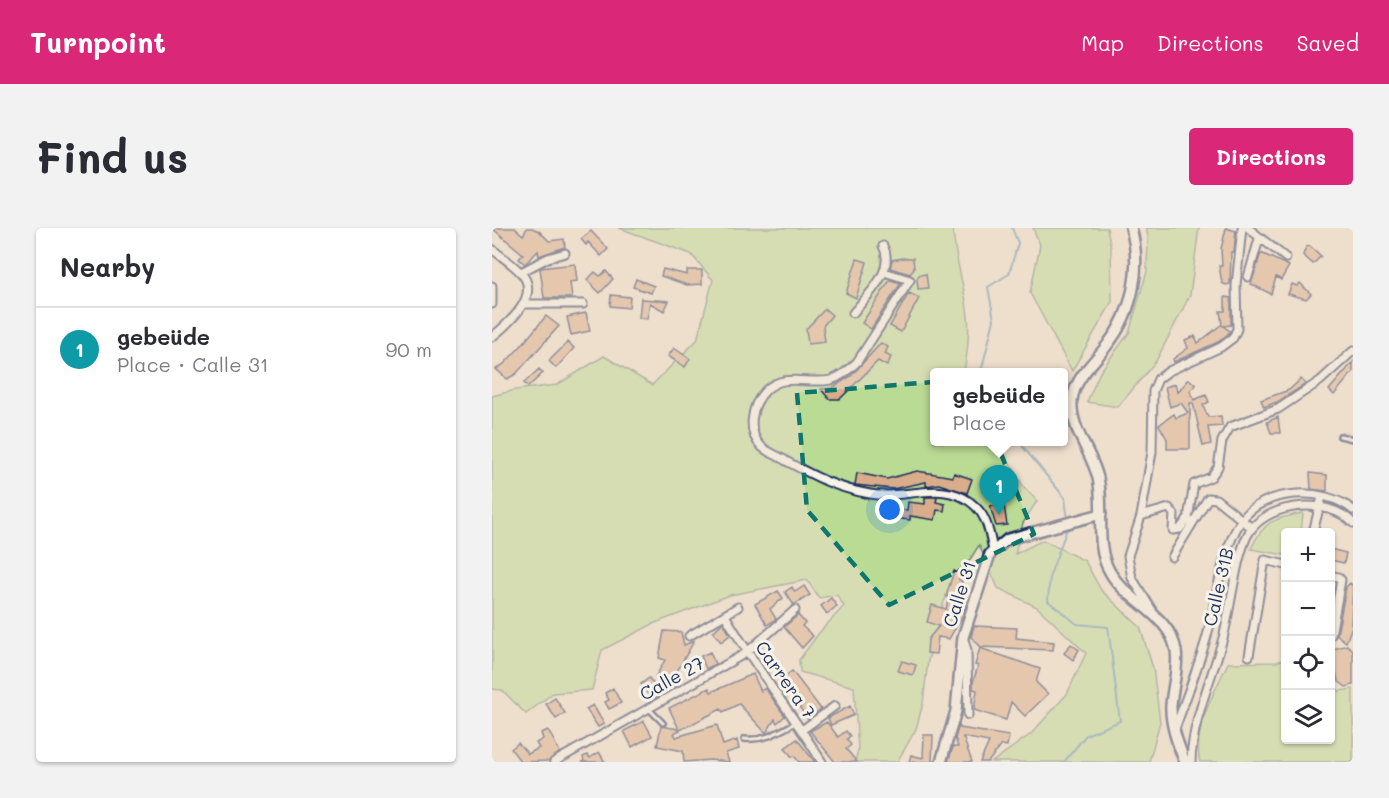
<!DOCTYPE html>
<meta charset="utf-8">
<style>
:root{--surface:#fff;--page:#f2f2f3;--text:#2b2b33;--muted:#7c7c81;--line:#e1e1e2;--accent:#db2777}
body{margin:0;font-family:Mali,sans-serif;background:var(--page);color:var(--text)}
.controls{position:absolute;right:18px;bottom:18px;display:grid;overflow:hidden;border-radius:6px;box-shadow:0 2px 4px #0004}
.controls button{width:54px;height:54px;display:grid;place-items:center;padding:0;border:0;border-bottom:2px solid var(--line);background:var(--surface);color:var(--text);font:30px sans-serif}
.you{position:absolute;left:398px;top:282px;width:21px;height:21px;margin:-15px;border:4px solid #fff;border-radius:50%;background:#1a73e8;box-shadow:0 0 0 9px #1a73e833}
.badge{display:grid;place-items:center;width:39px;height:39px;border-radius:50%;background:var(--accent);color:#fff;font-size:20px;font-weight:700}
.pin{position:absolute;translate:-50% -50px;filter:drop-shadow(0 2px 3px #0008)}
.pin::after{content:'';position:absolute;top:32px;width:21px;height:18px;background:inherit;clip-path:polygon(0 0,100% 0,50% 100%)}
.popup{position:absolute;left:438px;top:140px;width:138px;height:78px;box-sizing:border-box;display:grid;place-content:center;border-radius:6px;background:var(--surface);filter:drop-shadow(0 2px 4px #0005);font-size:20px;white-space:nowrap;color:var(--muted)}
.popup b{font-size:22px;color:var(--text)}
.popup::after{content:'';position:absolute;left:50%;top:100%;margin-left:-12px;border:12px solid transparent;border-top-color:var(--surface)}
.list{margin:0;padding:0;list-style:none}
h2{display:flex;justify-content:space-between;align-items:center;height:78px;margin:0;padding:0 24px;font-size:26px}
h2 small{font-size:20px;font-weight:400;color:var(--muted)}
.list li{display:grid;grid-template-columns:39px 1fr auto;gap:18px;align-items:center;box-sizing:border-box;height:84px;padding:0 24px;border-top:2px solid var(--line)}
.list b{display:block;font-size:22px;white-space:nowrap}
.list p{margin:0;font-size:20px;white-space:nowrap;color:var(--muted)}
.list em{font-size:20px;font-style:normal;color:var(--muted)}
.icon{flex:none;width:33px;height:33px;fill:none;stroke:currentColor;stroke-width:2;stroke-linecap:round;stroke-linejoin:round}
.map{position:relative;flex:none;width:861px;height:534px;overflow:hidden;border-radius:6px}
header{display:flex;align-items:center;gap:36px;box-sizing:border-box;height:84px;padding:0 30px;background:var(--accent);color:#fff}
header strong{font-size:28px}
nav{display:flex;gap:33px;margin-inline-start:auto;font-size:21px}
.intro{display:flex;align-items:center;justify-content:space-between;box-sizing:border-box;height:144px;padding:0 36px}
h1{margin:0;font-size:42px}
.button{padding:15px 27px;border-radius:6px;background:var(--accent);color:#fff;font-size:21px;font-weight:700}
main{display:flex;gap:36px;padding:0 36px}
aside{flex:1;background:var(--surface);border-radius:6px;box-shadow:0 2px 4px #0004}
.map>svg:first-child{display:block}
</style>
<header>
<strong>Turnpoint</strong>
<nav><a>Map</a><a>Directions</a><a>Saved</a></nav>
</header>
<div class="intro"><h1>Find us</h1><a class="button">Directions</a></div>
<main>
<aside>
<h2>Nearby<small></small></h2>
<ul class="list">
<li><span class="badge" style="background:#0f9aa8">1</span><div><b>gebeüde</b><p>Place · Calle 31</p></div><em>90 m</em></li>
</ul>
</aside>
<div class="map">
<svg width="861" height="534" viewBox="0 0 861 534">
<rect width="100%" height="100%" fill="#eedecc"/>
<filter id="ink" filterUnits="userSpaceOnUse"><feTurbulence type="fractalNoise" baseFrequency=".0167" numOctaves="2"/><feDisplacementMap in="SourceGraphic" scale="12" xChannelSelector="R" yChannelSelector="G"/><feConvolveMatrix kernelMatrix="1 2 1 2 8 2 1 2 1" color-interpolation-filters="sRGB"/></filter>
<g filter="url(#ink)">
<path fill="#badb94" stroke="#6a8579" stroke-width="1.5" d="M127,0H461C462,30 473,58 476,88C478,106 475,127 472,144H442V214H506L531,258L545,273L531,295L523,326L551,312L593,333L609,362L648,399L661,440L668,494L657,534H500L539,506L575,466L594,425L545,379L506,360L487,317L452,373L436,433L431,475L424,501L405,534H363L366,522L362,459L308,444L307,432L327,405L352,378L345,367L327,370L315,352L238,367L163,395L110,422L100,462L61,465L34,486L10,462L0,461V168L23,162L65,157L112,128L160,157L205,112L221,52L199,26Z
M541,0H615L619,20L620,74L580,143L538,65L548,17Z
M654,0H707L698,67L664,133L626,179L595,174L608,144L637,105L655,43L656,8Z
M811,285L809,304H794L793,327L759,321C771,293 783,290 811,285Z
M793,431L794,512H838L839,454L847,463L861,461V534H708C700,502 723,463 736,435L784,434Z"/>
<g fill="none" stroke-linecap="round" stroke-linejoin="round">
<path stroke="#5a8daf" stroke-width="2" d="M489,144L502,92L496,59L517,46L526,15L520,0
M527,214L573,270L576,293
M572,534L594,507L628,493L616,399L585,396L556,373L558,347L576,298"/>
</g>
<path fill="#d9ac8a" stroke="#1b2f5e" stroke-width="1.5" d="M0,0H23L31,7L35,0H40L47,3L57,13L72,11L73,19L47,28L46,23L33,36L27,31L31,26Z
M734,0L744,3L742,24H739L738,56L734,57L730,55L727,38H730L729,21Z
M99,3L116,21L109,28L96,14L94,17L89,11Z
M818,18L829,28L821,36L811,27L814,19Z
M769,25L797,38L789,52L784,49L779,66L759,56Z
M411,30H421L422,40L418,46L398,40L400,32Z
M365,31L375,34L364,70L354,65Z
M83,36L85,53L78,54L80,70H52L48,40Z
M171,41L195,47V42H210V56L195,57L169,48Z
M114,43L121,51L108,65L95,52L103,44L108,48Z
M434,46L436,60L426,61L425,51L427,47Z
M144,51L162,58L159,65L141,59Z
M398,52L409,55L379,101L370,95Z
M808,55L819,66L814,71L796,66L800,56L805,58Z
M417,65L427,70L409,104L398,98Z
M119,67L138,69L137,80L118,78Z
M733,69L739,70V97L731,98L738,103L736,106L726,114L682,134L681,131L696,120L693,112L703,108L706,115L730,96L728,83H733Z
M149,70L150,71L177,73L172,83L158,75L155,91L147,90Z
M333,81L340,87L331,98L333,114L316,116L314,101Z
M94,85L98,103L79,107L75,89Z
M54,88L67,98L24,146L15,151L4,141L12,136L29,118Z
M76,114L82,120L64,140L57,133Z
M389,115L396,119L393,126L399,129L395,138L386,133L348,171H337L329,161L340,160L359,148Z
M182,120L198,131L193,139L176,128Z
M861,134V144L842,167L837,162Z
M47,141L51,145L36,159L32,155Z
M697,151L704,157L698,163L702,172L714,167L717,174L711,177L716,189L729,188L730,198L716,199L719,216L711,218L701,175H698V221H675V211L667,197L682,186L684,190L696,185L689,175L678,179L673,159L683,156L686,164Z
M809,151L814,156L787,173L772,179L769,172L797,162Z
M786,189L788,205H779L775,194Z
M425,243L461,249L462,245L480,251L475,265L447,256L434,258V254L401,261L363,257L365,245L395,251Z
M818,245L835,247V263L819,261Z
M433,269H445L444,274L453,276L452,283L445,282L443,292L418,288V292L399,290L400,281L415,282L416,274L433,276Z
M512,277L515,297L504,298L498,278Z
M838,321L854,325L852,335L838,332Z
M462,343L468,346L467,352L470,353L471,369L476,371L470,389L457,411L446,409L444,426L435,425L436,411L447,398L435,394L440,377L454,381L457,368H454Z
M858,355L861,358L859,396H861L854,414L845,407L854,359Z
M312,358L318,367L302,377L293,364L300,359L303,364Z
M286,363L291,370L278,381L284,391L275,397L263,376Z
M339,370L345,378L335,386L329,378Z
M306,387L313,395L310,398L321,408L310,420L292,399Z
M231,394L238,407L229,414L221,404Z
M482,398L525,400L524,410L562,414L561,422L489,419L479,409Z
M172,403L189,404L192,417L202,413L183,447L190,451L183,459L164,448L173,432L167,430Z
M579,416L587,422L581,432L572,425Z
M855,417L861,422V457L854,459L846,453L838,422Z
M488,420L548,441L544,454L556,466L533,488L519,474L514,492L482,482L485,462L481,461V454L486,438L483,437Z
M218,424L223,436L214,441L209,428Z
M410,433L424,437L421,447L406,443Z
M300,443L329,481L316,491L288,452Z
M261,446L269,463L273,460L293,488L285,495L283,491L274,505L247,476L231,484L229,481L182,505L184,509L225,497L231,517L245,512L247,521L234,525L237,534L218,532L192,534L191,523L165,518L169,498L187,501L177,480L217,460L219,464Z
M157,450L169,467L160,472L149,456Z
M121,460L129,475L117,481L113,474L117,472L113,465Z
M63,470L73,485L64,491L54,476Z
M101,477L112,496L106,499L94,481Z
M358,478L362,487L339,497L336,490Z
M152,493L160,508L140,519L132,503Z
M335,494L346,509L354,503L358,508L355,511L359,517L354,521L365,534H343L318,503Z
M467,497L468,500L517,508L515,518L509,517L496,534H488L497,514L471,509L480,534H456L461,519H466L463,510Z
M56,502L68,524L57,533L29,534L19,521L26,515L36,526L47,520L44,515L51,511L49,505Z
M432,507H441L440,534H417L419,527L431,530Z
M305,511L315,524L323,534H307L302,528L300,529L293,520Z
M107,524L113,534H90L92,533L91,529L96,527L98,530Z"/>
<g fill="none" stroke-linecap="round" stroke-linejoin="round">
<defs>
<path id="lane" d="M848,208L861,211
M158,482L171,495
M252,511C272,513 285,505 303,495"/>
<path id="street" d="M756,0L794,30
M0,21C10,29 21,36 29,45C50,67 16,96 0,109
M29,44L56,30L73,25
M392,44L418,52L365,134C358,141 349,149 339,152C316,157 293,144 274,162C259,177 254,204 270,219C277,225 287,228 294,233C324,249 344,260 378,266C409,272 442,254 472,270C494,282 497,300 501,323
M756,49L767,11
M0,58V76
M32,76H91
M361,85C375,68 404,42 391,18
M649,288L677,280L682,286L681,302L688,301L696,290L702,256L719,249L726,239L730,213L738,199L786,181L828,153L861,123
M821,304L830,269
M680,329L716,270L724,271L760,300
M838,347L846,349L849,352L839,407
M660,382L640,350L636,328L649,288L660,224L661,163L666,151L677,143L729,119L741,110L745,101L744,57L750,0
M233,387C262,438 299,484 330,534
M197,408L246,379
M472,412L475,422L476,487
M757,428L773,332L794,337
M310,502L343,478
M682,504C693,472 706,440 715,408C725,371 728,325 749,293C771,260 832,258 861,282
M62,534L254,425L303,382
M699,534C700,492 720,451 731,410C738,385 745,321 758,303C778,274 836,269 861,295"/>
<path id="secondary" d="M639,0C650,39 641,84 616,116C603,134 582,150 580,173C578,201 600,224 606,250C613,280 602,318 618,344C634,373 679,387 684,423C687,440 680,460 679,477C678,496 686,517 693,534
M449,534L464,483L471,409L498,326L516,311L609,286"/>
</defs>
<use href="#lane" stroke="#1b2f5e" stroke-width="8"/>
<use href="#street" stroke="#1b2f5e" stroke-width="11"/>
<use href="#secondary" stroke="#1b2f5e" stroke-width="14"/>
<use href="#lane" stroke="#f7f3e8" stroke-width="3"/>
<use href="#street" stroke="#f7f3e8" stroke-width="7"/>
<use href="#secondary" stroke="#f7f3e8" stroke-width="9"/>
</g>
</g>
<path d="M0 0H861V534H0ZM478,151L542,306L397,377L315,282L305,165Z" fill="#eedecc" fill-opacity=".55" fill-rule="evenodd"/>
<path fill="none" stroke="#0f766e" stroke-width="4.5" stroke-dasharray="12 8" stroke-linejoin="round" d="M478,151L542,306L397,377L315,282L305,165Z"/>
<g text-anchor="middle" stroke-width="6" stroke-linejoin="round" paint-order="stroke">
<g font-size="18" fill="#1b2f5e" stroke="#f7f3e8">
<text transform="translate(727 359) rotate(-77)" y="6">Calle 31B</text>
<text transform="translate(468 366) rotate(-72)" y="6">Calle 31</text>
<text transform="translate(180 451) rotate(-29)" y="6">Calle 27</text>
<text transform="translate(293 452) rotate(55)" y="6">Carrera 7</text>
</g>
</g>
</svg>
<div class="controls">
<button>+</button>
<button>−</button>
<button><svg class="icon" aria-label="locate" viewBox="0 0 24 24"><circle cx="12" cy="12" r="6"/><path d="M12 2v4M12 18v4M2 12h4M18 12h4"/></svg></button>
<button><svg class="icon" aria-label="layers" viewBox="0 0 24 24"><path d="M12 4l9 5-9 5-9-5zM3 14l9 5 9-5"/></svg></button>
</div>
<div class="you"></div>
<div class="pin badge" style="left:507px;top:287px;background:#0f9aa8">1</div>
<div class="popup"><b>gebeüde</b>Place</div>
</div>
</main>
